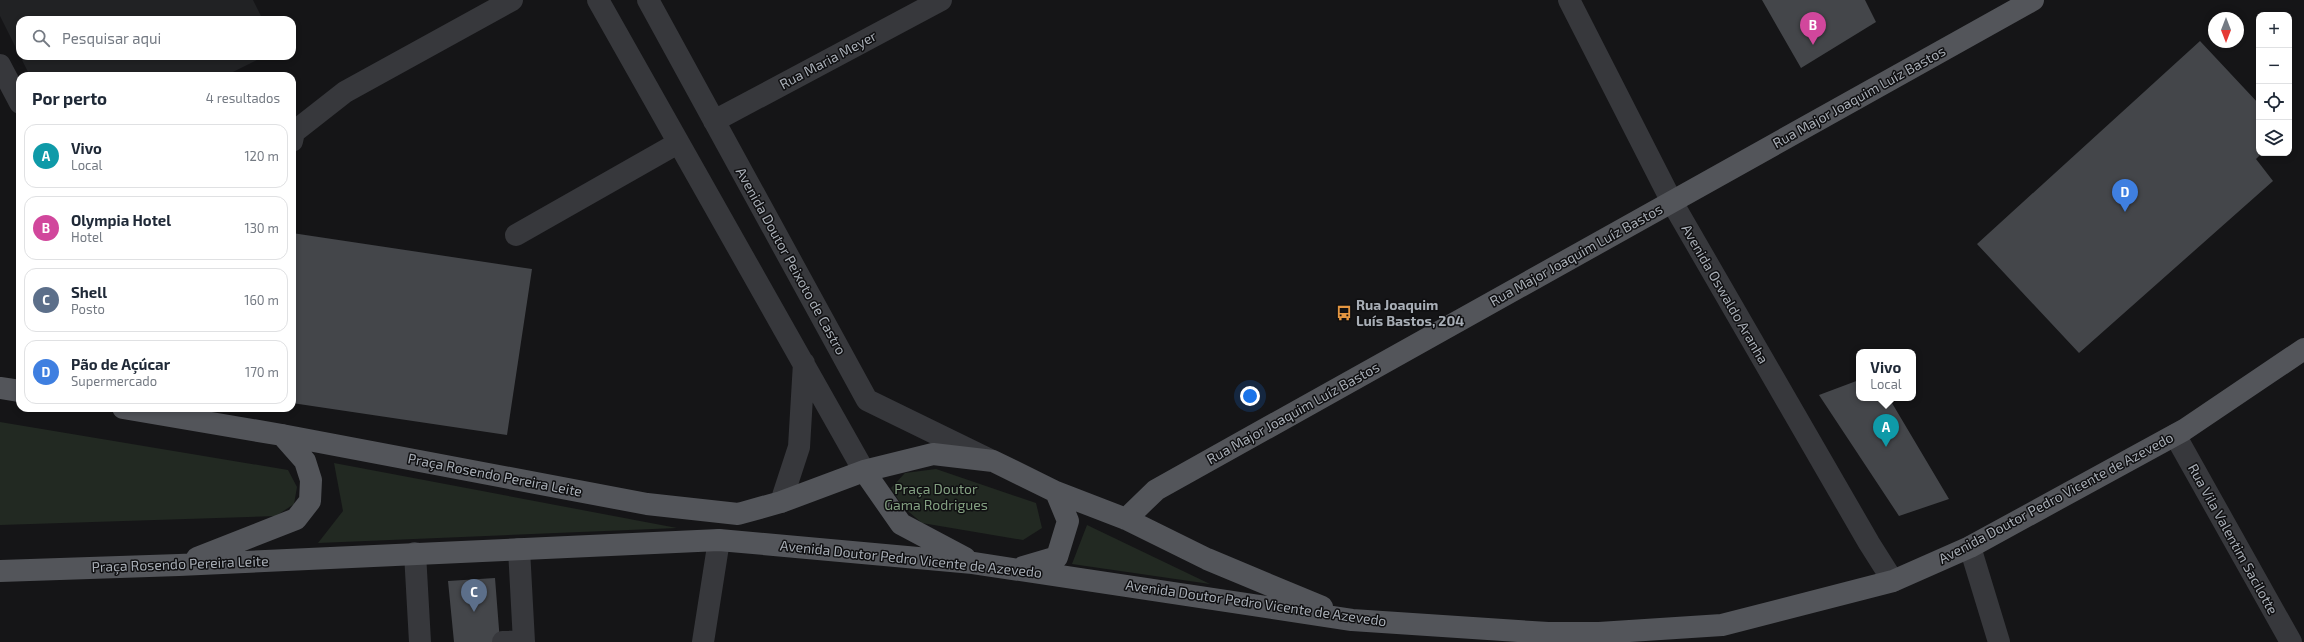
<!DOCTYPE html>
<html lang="pt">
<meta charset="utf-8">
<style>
:root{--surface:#fff;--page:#f6f6f7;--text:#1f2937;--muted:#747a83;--line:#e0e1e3;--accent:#785a3c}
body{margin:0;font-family:"Exo 2",sans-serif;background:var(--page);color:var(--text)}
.controls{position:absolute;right:12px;top:12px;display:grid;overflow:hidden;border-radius:8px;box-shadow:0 2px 6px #0003}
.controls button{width:36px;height:36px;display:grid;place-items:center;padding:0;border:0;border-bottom:1px solid var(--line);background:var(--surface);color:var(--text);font:20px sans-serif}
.compass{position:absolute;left:2208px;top:12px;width:36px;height:36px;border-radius:50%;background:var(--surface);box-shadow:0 2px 6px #0003;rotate:180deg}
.you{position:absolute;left:1250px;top:396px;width:14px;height:14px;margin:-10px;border:3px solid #fff;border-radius:50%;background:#1a73e8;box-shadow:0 0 0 6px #1a73e833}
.badge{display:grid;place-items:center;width:26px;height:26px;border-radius:50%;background:var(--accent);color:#fff;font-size:13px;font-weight:700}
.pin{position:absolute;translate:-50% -33px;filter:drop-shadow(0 1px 2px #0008)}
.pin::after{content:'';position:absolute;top:21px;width:14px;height:12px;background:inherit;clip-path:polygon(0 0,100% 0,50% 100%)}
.popup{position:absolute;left:1856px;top:349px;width:60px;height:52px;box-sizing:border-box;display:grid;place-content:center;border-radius:8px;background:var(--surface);filter:drop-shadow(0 1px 3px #0005);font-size:13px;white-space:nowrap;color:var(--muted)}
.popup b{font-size:15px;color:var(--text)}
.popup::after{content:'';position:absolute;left:50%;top:100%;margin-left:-8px;border:8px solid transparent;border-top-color:var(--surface)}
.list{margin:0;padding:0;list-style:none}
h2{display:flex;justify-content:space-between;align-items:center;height:52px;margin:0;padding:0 16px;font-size:17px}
h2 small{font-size:13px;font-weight:400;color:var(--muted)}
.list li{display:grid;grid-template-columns:26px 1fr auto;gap:12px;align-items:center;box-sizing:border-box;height:64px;margin:0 8px 8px;padding:0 8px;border:1px solid var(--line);border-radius:12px}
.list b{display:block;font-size:15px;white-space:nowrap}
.list p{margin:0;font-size:13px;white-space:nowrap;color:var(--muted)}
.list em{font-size:13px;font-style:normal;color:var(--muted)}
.icon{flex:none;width:22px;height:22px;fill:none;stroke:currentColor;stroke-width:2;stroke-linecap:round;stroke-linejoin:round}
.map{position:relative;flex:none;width:2304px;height:642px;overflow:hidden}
.search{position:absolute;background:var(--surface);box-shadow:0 2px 6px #0003;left:16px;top:16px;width:280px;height:44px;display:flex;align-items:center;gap:10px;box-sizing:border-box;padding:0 14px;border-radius:12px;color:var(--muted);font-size:15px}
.panel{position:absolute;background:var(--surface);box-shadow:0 2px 6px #0003;left:16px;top:72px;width:280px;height:340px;border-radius:12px}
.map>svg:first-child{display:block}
</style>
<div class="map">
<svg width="2304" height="642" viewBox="0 0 2304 642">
<rect width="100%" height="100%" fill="#151517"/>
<path fill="#212224" d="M0,0H253L263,20H20V56L0,16Z
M20,56H265L225,76H30Z"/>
<path fill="#222922" d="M0,422L288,470L297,487L294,504L276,516L0,525Z
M334,463L677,528L318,543L343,511Z
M936,469L1036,503L1042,528L1023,540L922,523L903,507L891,488L905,473Z
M1087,525L1210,584L1072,564Z"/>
<path fill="#44464a" d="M1762,0H1865L1876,22L1801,68Z
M2200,41L2259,104V153H2262L2256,159L2273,181L2079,353L1977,244Z
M292,233L532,269L507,435L292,403Z
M1859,380V398H1889L1949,499L1899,516L1819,395Z
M495,578L500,642H454L448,581Z"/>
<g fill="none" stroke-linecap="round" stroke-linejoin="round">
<path stroke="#37383c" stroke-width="22" d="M598,0L864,471
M648,0L867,400L990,460
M1569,0L1672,202L1869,543L1893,581
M0,65L20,103
M714,121L941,0
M292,141L294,132L345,92L512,0
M516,235L678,143
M2175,435L2291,642
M781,502L799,447L804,363
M1970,547L1999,642
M519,549L524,642
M415,553L420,642
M503,642L524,641
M703,642L719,540"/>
<path stroke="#53555a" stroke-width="22" d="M0,388L20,391
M123,408L282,435L647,504L738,514L781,502L864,471L933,454L993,461L1056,492L1126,519L1207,559L1322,607
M864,471L901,524L965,558
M1126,519L1156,490L2033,0
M197,558L296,519L310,501L311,480L305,461L282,435
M1023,567L1057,557L1068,521L1056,492
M0,571L179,565L719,540L973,563L1352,620L1548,633H1599L1722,625L1893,581L1970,547L2184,430L2304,349"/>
</g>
<defs>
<symbol id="bus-bare" viewBox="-9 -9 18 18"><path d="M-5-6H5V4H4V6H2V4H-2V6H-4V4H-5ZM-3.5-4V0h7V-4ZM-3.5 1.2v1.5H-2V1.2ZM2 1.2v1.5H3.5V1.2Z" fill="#e49641" stroke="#101012" stroke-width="2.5" paint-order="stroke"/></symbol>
</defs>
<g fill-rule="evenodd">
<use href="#bus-bare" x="1333" y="302" width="22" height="22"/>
</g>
<g text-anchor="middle" stroke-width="3" stroke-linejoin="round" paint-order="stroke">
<g font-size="14" fill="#a8aeb6" stroke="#101012">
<text transform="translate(828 60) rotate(-28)" y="5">Rua Maria Meyer</text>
<text transform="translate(1859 97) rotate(-29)" y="5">Rua Major Joaquim Luíz Bastos</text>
<text transform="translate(1576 255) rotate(-29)" y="5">Rua Major Joaquim Luíz Bastos</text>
<text transform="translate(791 261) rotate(61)" y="5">Avenida Doutor Peixoto de Castro</text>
<text transform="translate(1725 294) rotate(60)" y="5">Avenida Oswaldo Aranha</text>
<text transform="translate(1293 413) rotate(-29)" y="5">Rua Major Joaquim Luíz Bastos</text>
<text transform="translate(495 475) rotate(11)" y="5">Praça Rosendo Pereira Leite</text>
<text transform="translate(2056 498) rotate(-28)" y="5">Avenida Doutor Pedro Vicente de Azevedo</text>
<text transform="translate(2233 539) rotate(61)" y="5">Rua Vila Valentim Sacilotte</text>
<text transform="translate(911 559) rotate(6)" y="5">Avenida Doutor Pedro Vicente de Azevedo</text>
<text transform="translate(180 564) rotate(-2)" y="5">Praça Rosendo Pereira Leite</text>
<text transform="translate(1256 603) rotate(8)" y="5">Avenida Doutor Pedro Vicente de Azevedo</text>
</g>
<g font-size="14" font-weight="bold" fill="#a8aeb6" stroke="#101012" text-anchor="start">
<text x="1356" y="310">Rua Joaquim<tspan x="1356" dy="16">Luís Bastos, 204</tspan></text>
</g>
<g font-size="14" fill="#83a081" stroke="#101012">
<text x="936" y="494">Praça Doutor<tspan x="936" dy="16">Gama Rodrigues</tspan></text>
</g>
</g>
</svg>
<div class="controls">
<button>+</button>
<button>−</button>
<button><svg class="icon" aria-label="locate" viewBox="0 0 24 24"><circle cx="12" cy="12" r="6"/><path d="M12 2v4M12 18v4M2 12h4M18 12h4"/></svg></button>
<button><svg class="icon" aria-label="layers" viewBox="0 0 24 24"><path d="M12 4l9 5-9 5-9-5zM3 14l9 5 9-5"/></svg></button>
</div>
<svg class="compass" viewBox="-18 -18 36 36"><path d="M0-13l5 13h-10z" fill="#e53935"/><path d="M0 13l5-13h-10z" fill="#747a83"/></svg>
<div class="you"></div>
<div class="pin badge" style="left:1886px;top:447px;background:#0f9aa8">A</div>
<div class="popup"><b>Vivo</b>Local</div>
<div class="pin badge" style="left:1813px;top:45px;background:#d1479c">B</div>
<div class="pin badge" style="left:474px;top:612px;background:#5c6f8a">C</div>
<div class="pin badge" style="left:2125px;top:212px;background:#3f7fe0">D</div>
<div class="search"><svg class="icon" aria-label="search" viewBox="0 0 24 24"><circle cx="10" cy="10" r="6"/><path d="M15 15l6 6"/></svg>Pesquisar aqui</div>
<section class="panel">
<h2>Por perto<small>4 resultados</small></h2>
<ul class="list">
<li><span class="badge" style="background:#0f9aa8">A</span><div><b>Vivo</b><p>Local</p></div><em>120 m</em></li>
<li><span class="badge" style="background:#d1479c">B</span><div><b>Olympia Hotel</b><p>Hotel</p></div><em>130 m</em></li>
<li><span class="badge" style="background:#5c6f8a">C</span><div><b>Shell</b><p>Posto</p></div><em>160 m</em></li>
<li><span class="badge" style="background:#3f7fe0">D</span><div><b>Pão de Açúcar</b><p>Supermercado</p></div><em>170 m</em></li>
</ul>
</section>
</div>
